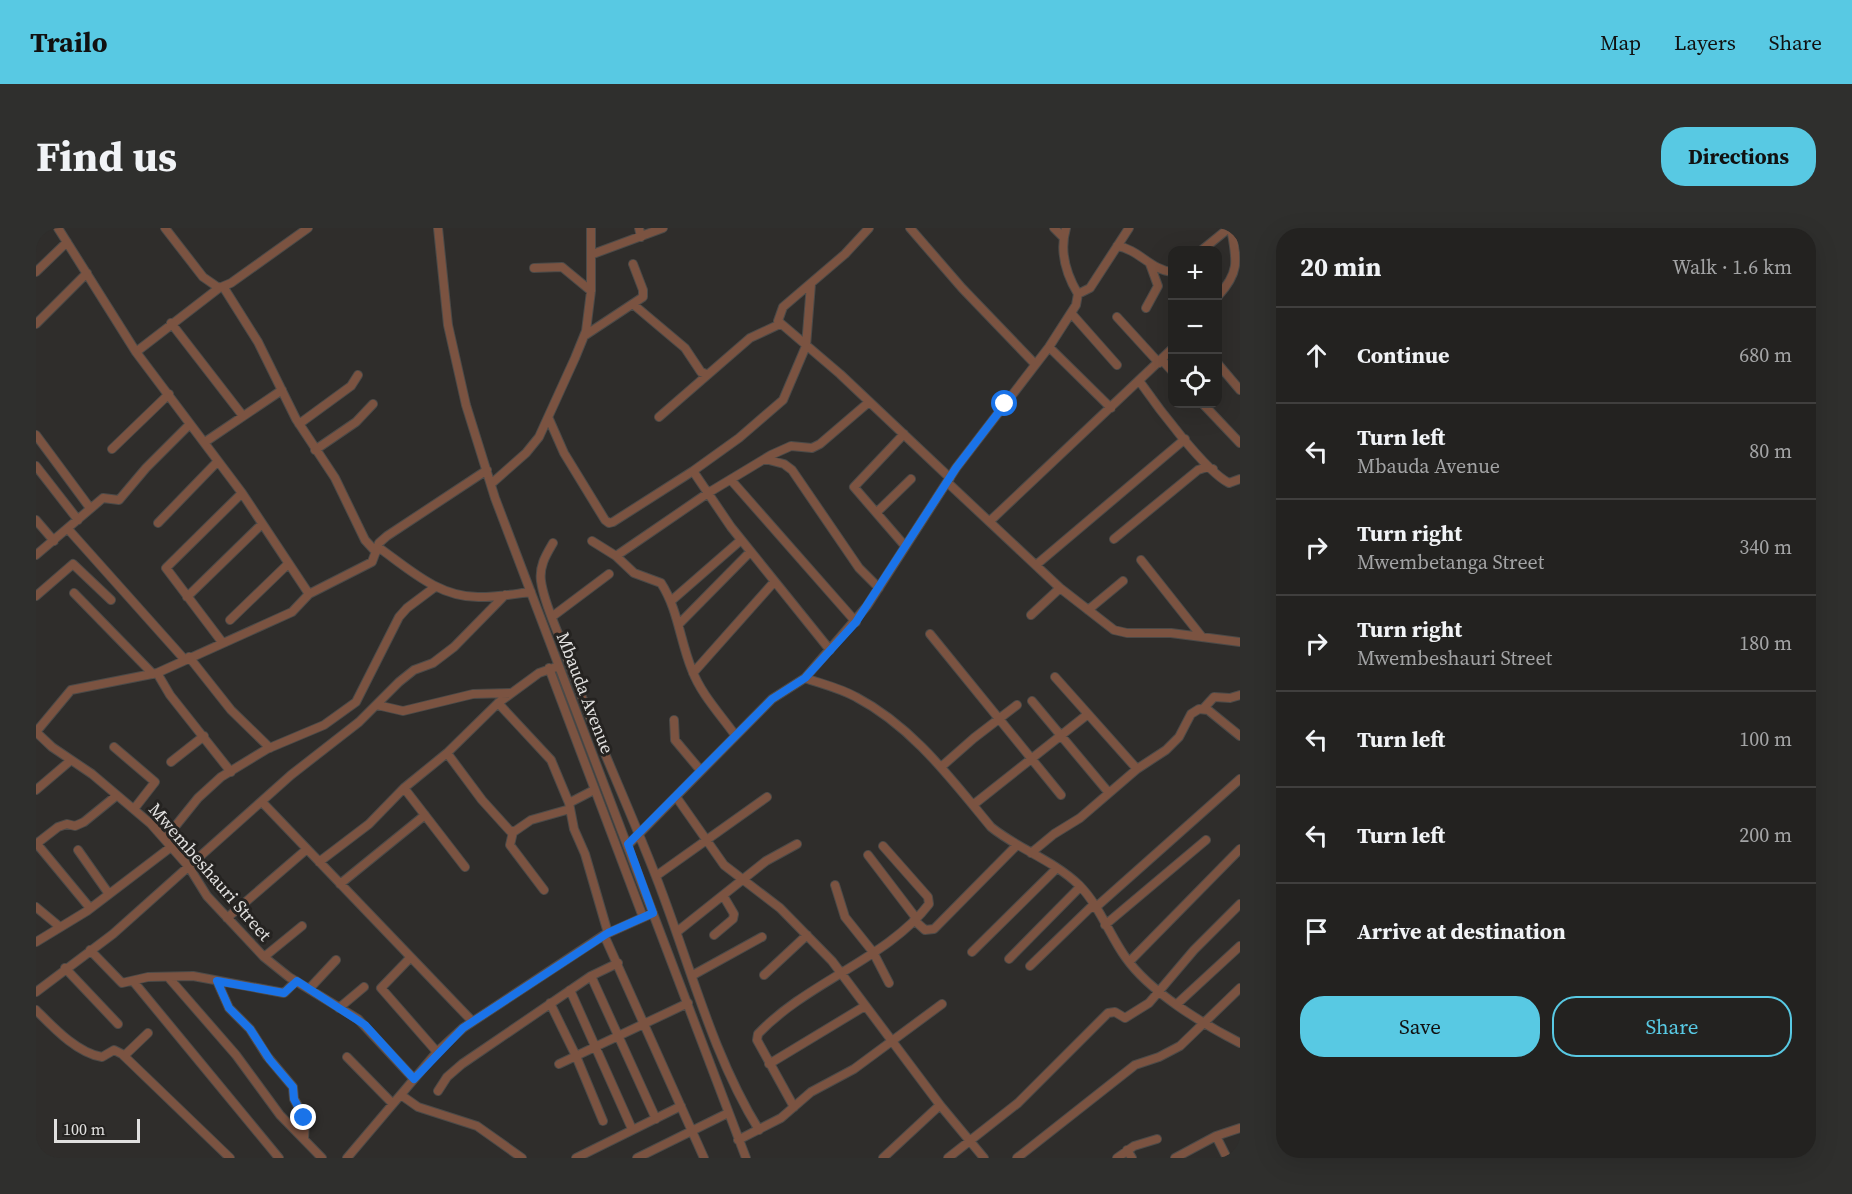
<!DOCTYPE html>
<meta charset="utf-8">
<style>
:root{--surface:#232220;--page:#2f2f2d;--text:#f1f3f6;--muted:#a3a4a5;--line:#403f3e;--accent:#58c9e3}
body{margin:0;font-family:"Source Serif 4",serif;background:var(--page);color:var(--text)}
.controls{position:absolute;right:18px;top:18px;display:grid;overflow:hidden;border-radius:12px;box-shadow:0 6px 24px #0002}
.controls button{width:54px;height:54px;display:grid;place-items:center;padding:0;border:0;border-bottom:2px solid var(--line);background:var(--surface);color:var(--text);font:30px sans-serif}
.scale{position:absolute;left:18px;bottom:15px;width:86px;box-sizing:border-box;padding-left:6px;border:3px solid #e1e0df;border-top:0;font-size:16px;line-height:21px;white-space:nowrap;color:#e1e0df;-webkit-text-stroke:4px #252321;paint-order:stroke}
.stop{position:absolute;width:18px;height:18px;margin:-14px;border:4px solid #1a73e8;border-radius:50%;background:#fff}
.stop.end{background:#1a73e8;border-color:#fff;box-shadow:0 2px 6px #0008}
.list{margin:0;padding:0;list-style:none}
h2{display:flex;justify-content:space-between;align-items:center;height:78px;margin:0;padding:0 24px;font-size:26px}
h2 small{font-size:20px;font-weight:400;color:var(--muted)}
.list li{display:grid;grid-template-columns:39px 1fr auto;gap:18px;align-items:center;box-sizing:border-box;height:96px;padding:0 24px;border-top:2px solid var(--line)}
.list b{display:block;font-size:22px;white-space:nowrap}
.list p{margin:0;font-size:20px;white-space:nowrap;color:var(--muted)}
.list em{font-size:20px;font-style:normal;color:var(--muted)}
.actions{display:flex;gap:12px;padding:18px 24px}
.actions a{flex:1;padding:14px 0;border:2px solid var(--accent);border-radius:24px;text-align:center;font-size:21px;color:var(--accent)}
.actions .main{background:var(--accent);color:#111}
.icon{flex:none;width:33px;height:33px;fill:none;stroke:currentColor;stroke-width:2;stroke-linecap:round;stroke-linejoin:round}
.map{position:relative;flex:none;width:1204px;height:930px;overflow:hidden;border-radius:24px}
header{display:flex;align-items:center;gap:36px;box-sizing:border-box;height:84px;padding:0 30px;background:var(--accent);color:#111}
header strong{font-size:28px}
nav{display:flex;gap:33px;margin-inline-start:auto;font-size:21px}
.intro{display:flex;align-items:center;justify-content:space-between;box-sizing:border-box;height:144px;padding:0 36px}
h1{margin:0;font-size:42px}
.button{padding:15px 27px;border-radius:24px;background:var(--accent);color:#111;font-size:21px;font-weight:700}
main{display:flex;gap:36px;padding:0 36px}
aside{flex:1;background:var(--surface);border-radius:24px;box-shadow:0 6px 24px #0002}
.map>svg:first-child{display:block}
</style>
<header>
<strong>Trailo</strong>
<nav><a>Map</a><a>Layers</a><a>Share</a></nav>
</header>
<div class="intro"><h1>Find us</h1><a class="button">Directions</a></div>
<main>
<div class="map">
<svg width="1204" height="930" viewBox="0 0 1204 930">
<rect width="100%" height="100%" fill="#2f2d2b"/>
<g fill="none" stroke-linecap="round" stroke-linejoin="round">
<defs>
<path id="minor" d="M22,0L100,124L206,265L273,366
M129,0L167,49L183,60L195,55L272,0
M402,0L412,97L430,177L459,270L710,930
M603,0L605,9
M833,0L809,26L747,79L742,93L804,146L914,250
M874,0L926,60L999,136
M1018,0L1027,9
M1030,0C1023,24 1030,46 1042,66
M1081,18C1102,21 1115,42 1136,44
M1166,22L1193,0
M557,26L627,0
M498,40L526,39L555,63
M0,44L31,14
M188,60L222,114L260,191L299,250L329,312L340,324
M1182,68C1204,44 1201,33 1195,0
M598,77L649,120L665,144L670,146
M1110,80L1122,58L1114,36
M1035,85L1081,137
M1081,89L1123,135
M135,95L207,188
M0,96L51,45
M548,108L607,69V62L597,36
M1013,119L1075,180
M100,124L183,60
M1126,132L1136,143
M1182,136L1204,162
M1104,154C1120,177 1169,243 1193,255L1204,251
M1167,176L1204,215
M623,189L714,110L744,96
M513,191L528,225L569,292L573,295L577,294L657,243L703,210L747,172L770,118L775,56
M263,196L315,158L322,147
M868,206L818,259L869,318
M0,207L54,280
M169,214L246,162
M76,221L133,166
M279,222L320,194L337,176
M729,231L748,236L756,242L823,340L843,360
M0,238L42,292
M657,243L695,299L794,422
M695,252L820,394
M911,254L1024,360L1078,402L1091,405H1135L1204,414
M455,256L490,225L503,209L539,130L550,103L555,63V0
M841,284L875,251
M0,292L18,313
M954,293L1136,121
M122,295L182,233
M32,301L149,432
M1078,311L1162,242L1171,239L1177,241
M556,313L580,328L598,345L625,355C642,381 644,413 656,442C665,466 684,486 699,507
M517,315C510,327 503,338 505,353C508,376 521,400 528,422C555,497 588,568 617,641C652,728 674,823 723,902
M342,319C373,341 403,370 444,369C461,369 478,366 495,364
M0,327L67,270L83,272L110,240L154,196
M580,328L672,265L735,227L755,218L776,220L784,216L833,174
M1105,332L1166,409
M1000,337L1149,211
M38,365L117,446
M0,368L37,336L75,372
M151,369L226,296
M635,373L705,312
M1052,382L1087,353
M995,387L1024,360
M517,388L573,346
M194,392L252,336
M643,396L714,324
M894,406L1025,567
M186,414L130,340L206,265
M153,429L195,482L234,520
M513,440L607,689
M121,445L134,467L195,544
M657,445L738,354
M1019,449L1101,541
M769,450L831,378L920,240L1013,119L1040,77L1042,66L1054,60L1093,0
M996,473L1073,565
M462,475L515,532L533,575L538,601L549,626L572,705
M341,477L367,483L437,466L474,465
M1167,481L1178,469L1194,470L1204,467
M638,492L639,512L665,543
M0,504L35,462L121,445L256,384L273,366L336,334L343,315L351,308L451,242
M0,504L16,519L56,546L115,596L153,639L171,668L228,729L253,749L322,791L378,851
M78,519L119,554L98,581
M411,525L446,572L474,603H479L495,592L534,581
M135,534L168,508
M905,539L938,510L981,477
M368,560L429,639
M0,562L34,533
M641,570L688,637L744,680L796,733L904,877L948,930
M226,574L436,793
M533,575L558,562
M937,577L1052,486
M477,604L474,617L508,662
M129,611L162,570L185,549L231,521L288,497L320,474L363,389L371,380L399,359
M0,616L22,599L31,596L39,598L48,594L80,568
M1,616L54,680
M592,617L736,471L769,450C786,456 804,460 820,469C877,499 915,551 955,599C982,621 1017,632 1043,657C1063,677 1074,708 1090,730C1114,764 1167,796 1204,815
M42,622L73,666
M995,625L1018,606L1044,590L1101,541L1130,522L1143,509L1155,486L1163,481L1172,482L1204,508
M832,627L880,690
M283,634L333,596L368,560L411,525L462,475L503,445L523,438
M620,648L731,569
M304,656L389,587
M799,657L809,689L837,724L853,755
M0,679L24,699
M1059,680L1204,551
M191,690L271,621
M878,692L889,702L898,701L981,617
M1069,697L1170,612
M642,703L730,633L761,616
M568,707L668,930
M678,707L697,691L698,686L688,669
M0,714L51,683L135,619
M54,722L86,755L112,749L157,748L248,765L260,753
M936,724L1021,640
M228,729L266,698
M374,730L345,760L401,824
M973,731L1044,659
M1093,734L1204,621
M994,738L1057,677
M29,740L82,796
M657,747L726,709
M728,747L771,707
M555,748L620,891
M133,750L200,827L244,887L286,930
M97,753L243,930
M181,753L193,780L214,801L231,828L257,859L258,871L269,890L268,911
M273,761L300,732
M534,762L596,901
M0,764L77,706L255,547L323,494L363,454L378,442L397,435L418,419L469,367
M514,775L540,828L567,893
M1141,776L1204,718
M303,780L328,759
M0,782C17,799 41,825 66,829L78,822L86,826L194,930
M88,828L112,805
M311,829L357,876
M523,836L652,775
M733,836L829,778
M402,863L411,849L426,836L555,748L582,735
M365,867L382,879L441,898L486,930
M758,879L721,812L722,806C771,754 852,730 893,676L892,669L847,618
M1180,908L1191,930
M702,912L745,890L775,864L818,841L906,776
M1091,922L1096,930
M311,930L401,824L427,800L568,707L617,685
M540,930L645,878
M601,930L692,885
M847,930L904,877
M912,930L982,875L1072,785L1079,784L1089,790L1113,775L1158,722L1204,676
M981,930L1099,837L1123,829L1144,818L1204,760
M1081,930L1098,918L1121,911
M1139,930L1180,908L1204,900"/>
</defs>
<use href="#minor" stroke="#4b4a48" stroke-width="10"/>
<use href="#minor" stroke="#7b5341" stroke-width="8"/>
</g>
<g fill="none" stroke-linecap="round" stroke-linejoin="round">
<path stroke="#1a73e8" stroke-width="8" d="M268,890L258,871L257,859L234,832L214,801L193,780L181,753L248,765L261,753L329,797L378,851L427,800L572,705L617,685L592,616L736,471L769,450L820,394L920,240L969,176"/>
</g>
<g text-anchor="middle" stroke-width="6" stroke-linejoin="round" paint-order="stroke">
<g font-size="18" fill="#e1e0df" stroke="#252321">
<text transform="translate(549 465) rotate(69)" y="6">Mbauda Avenue</text>
<text transform="translate(174 644) rotate(49)" y="6">Mwembeshauri Street</text>
</g>
</g>
</svg>
<div class="controls">
<button>+</button>
<button>−</button>
<button><svg class="icon" aria-label="locate" viewBox="0 0 24 24"><circle cx="12" cy="12" r="6"/><path d="M12 2v4M12 18v4M2 12h4M18 12h4"/></svg></button>
</div>
<div class="scale">100 m</div>
<div class="stop" style="left:969px;top:176px"></div>
<div class="stop end" style="left:268px;top:890px"></div>
</div>
<aside>
<h2>20 min<small>Walk · 1.6 km</small></h2>
<ul class="list">
<li><svg class="icon" aria-label="ahead" viewBox="0 0 24 24"><path d="M12 20V5M6 11l6-6 6 6"/></svg><div><b>Continue</b></div><em>680 m</em></li>
<li><svg class="icon" aria-label="left" viewBox="0 0 24 24"><path d="M17 20v-9H6M10 6l-5 5 5 5"/></svg><div><b>Turn left</b><p>Mbauda Avenue</p></div><em>80 m</em></li>
<li><svg class="icon" aria-label="right" viewBox="0 0 24 24"><path d="M7 20v-9h11M14 6l5 5-5 5"/></svg><div><b>Turn right</b><p>Mwembetanga Street</p></div><em>340 m</em></li>
<li><svg class="icon" aria-label="right" viewBox="0 0 24 24"><path d="M7 20v-9h11M14 6l5 5-5 5"/></svg><div><b>Turn right</b><p>Mwembeshauri Street</p></div><em>180 m</em></li>
<li><svg class="icon" aria-label="left" viewBox="0 0 24 24"><path d="M17 20v-9H6M10 6l-5 5 5 5"/></svg><div><b>Turn left</b></div><em>100 m</em></li>
<li><svg class="icon" aria-label="left" viewBox="0 0 24 24"><path d="M17 20v-9H6M10 6l-5 5 5 5"/></svg><div><b>Turn left</b></div><em>200 m</em></li>
<li><svg class="icon" aria-label="arrive" viewBox="0 0 24 24"><path d="M6 21V4h12l-3 4 3 4H6"/></svg><div><b>Arrive at destination</b></div></li>
</ul>
<div class="actions"><a class="main">Save</a><a>Share</a></div>
</aside>
</main>
